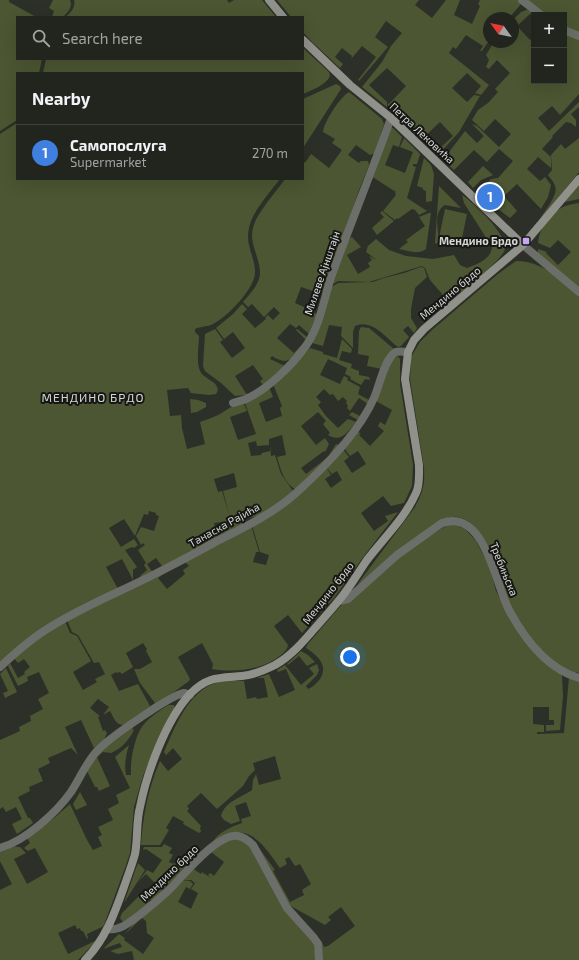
<!DOCTYPE html>
<meta charset="utf-8">
<style>
:root{--surface:#22241e;--page:#2a2c27;--text:#f1f3f6;--muted:#a2a4a4;--line:#3f413c;--accent:#bca0f2}
body{margin:0;font-family:"Exo 2",sans-serif;background:var(--page);color:var(--text)}
.controls{position:absolute;right:12px;top:12px;display:grid;overflow:hidden;border-radius:0px;box-shadow:0 4px 16px #0002}
.controls button{width:36px;height:36px;display:grid;place-items:center;padding:0;border:0;border-bottom:1px solid var(--line);background:var(--surface);color:var(--text);font:20px sans-serif}
.compass{position:absolute;left:483px;top:12px;width:36px;height:36px;border-radius:50%;background:var(--surface);box-shadow:0 4px 16px #0002;rotate:303deg}
.you{position:absolute;left:350px;top:657px;width:14px;height:14px;margin:-10px;border:3px solid #fff;border-radius:50%;background:#1a73e8;box-shadow:0 0 0 6px #1a73e833}
.badge{display:grid;place-items:center;width:26px;height:26px;border-radius:50%;background:var(--accent);color:#fff;font-size:13px;font-weight:700}
.pin{position:absolute;translate:-50% -50%;border:2px solid #fff;box-shadow:0 1px 4px #0006}
.list{margin:0;padding:0;list-style:none}
h2{display:flex;justify-content:space-between;align-items:center;height:52px;margin:0;padding:0 16px;font-size:17px}
h2 small{font-size:13px;font-weight:400;color:var(--muted)}
.list li{display:grid;grid-template-columns:26px 1fr auto;gap:12px;align-items:center;box-sizing:border-box;height:56px;padding:0 16px;border-top:1px solid var(--line)}
.list b{display:block;font-size:15px;white-space:nowrap}
.list p{margin:0;font-size:13px;white-space:nowrap;color:var(--muted)}
.list em{font-size:13px;font-style:normal;color:var(--muted)}
.icon{flex:none;width:22px;height:22px;fill:none;stroke:currentColor;stroke-width:2;stroke-linecap:round;stroke-linejoin:round}
.map{position:relative;flex:none;width:579px;height:960px;overflow:hidden}
.search{position:absolute;background:var(--surface);box-shadow:0 4px 16px #0002;left:16px;top:16px;width:288px;height:44px;display:flex;align-items:center;gap:10px;box-sizing:border-box;padding:0 14px;border-radius:0px;color:var(--muted);font-size:15px}
.panel{position:absolute;background:var(--surface);box-shadow:0 4px 16px #0002;left:16px;top:72px;width:288px;height:108px;border-radius:0px}
.map>svg:first-child{display:block}
</style>
<div class="map">
<svg width="579" height="960" viewBox="0 0 579 960">
<rect width="100%" height="100%" fill="#2d3028"/>
<path fill="#4c5632" d="M0,0H9V2L36,17H17V59H42L39,73H17V120L0,131Z
M53,0H70C73,7 68,12 63,17H52L54,11L49,8Z
M74,0H227L229,3L234,0H262L276,17H66C71,12 76,7 74,0Z
M277,0H419L415,5L432,18L446,0H460L454,15L472,24L480,6L478,4L480,0H518L521,2V4L509,18H489V41L482,51H480L483,46L466,35L456,49L453,47L449,53L489,85L481,95L475,93L481,86L467,73L452,88L467,102L474,95L480,96L459,132L438,155L425,143L429,140L439,149L453,136L440,122L422,139L388,109V103L389,104L406,86L387,68L369,85L387,102V107L362,87L382,62L391,46L402,33L386,21L375,37L388,47L359,81L358,80L376,57L362,46L351,59L352,56L342,48L335,57L343,64L340,68L312,42L303,32V17H291Z
M527,0H579V34L564,27V15H545Z
M526,10H530L537,15H534V17L530,14L517,26L530,40L534,37V81H564V32L579,39V94L560,115L552,106L538,118L549,131L579,102V107L571,114L576,120V127L571,123L566,122L552,136L553,137L542,149L551,157V168L538,157L527,169L540,181L545,177L551,185L548,197L541,209L517,184L504,196L517,211L510,218L494,206L501,199L489,186L480,194L478,191L491,179L498,178L513,161L499,149L487,162L474,150L454,170L443,160L465,131L477,143L484,136L472,124L477,126L499,147L511,134L495,119L484,131L472,120L478,110L488,103L498,92L495,89L510,73L497,60L489,69L486,67L489,60L486,55L494,42H513V20L521,12Z
M303,48L329,72L330,76C326,85 312,90 303,94V73H43L46,59H303Z
M336,84L340,86L341,89L303,148V99Z
M349,92L382,119L384,124L375,153L370,155L356,145L348,155L359,163L361,161H368L369,165L359,190L344,235L322,294L301,287L295,303L304,307V309L317,314L309,334L299,325L296,328L290,324L277,338L294,353L306,340L296,330L297,329L307,337C306,346 294,361 284,361C279,360 275,358 272,356L270,359L285,366L263,385L260,381L263,379L253,365L235,376L247,395L235,396L221,383L205,371L203,366L205,334L215,329L223,340L220,342L232,358L245,348L233,332L224,339L216,328L233,314L242,304L247,309L242,314L255,328L266,319L265,318L268,315L273,320L280,313L274,307L264,317L252,304L248,307L243,302C249,295 256,288 259,279C264,263 248,245 253,228C256,214 276,192 285,179H303V161L305,163L311,154L329,168L342,150L332,143L335,139L323,132C324,122 340,97 349,92Z
M17,123V179H280C270,192 252,212 249,228C245,244 254,255 255,270C257,287 227,317 213,324C207,327 201,326 195,329V332L199,336C199,347 195,365 202,374C207,380 223,384 216,394L209,395L191,393L188,388L167,390L170,416L181,415L182,428L187,449L205,444L200,422C205,420 212,418 218,415C226,411 235,402 244,404L247,411L230,417L238,440L256,434L245,403L269,387L273,397L259,403L266,422L282,416L280,408L282,406L273,384L310,348L323,352V354L337,358L342,339L352,349L351,353L342,351L339,360L352,364L351,368L359,371V375L369,377L370,380L365,379L361,385L350,379L351,377L345,374L347,368L328,359L320,375L340,384L344,376L348,378L347,380L360,387L358,394L369,400L373,391L369,403L358,420L349,415L352,412L360,416L368,404L359,398L350,411L347,408L348,406L346,403L347,401L343,397L338,401L333,394L330,395L324,389L316,397L321,402L318,405L326,416L338,428L348,419L356,422C348,432 341,443 328,435L330,433L323,424L326,421L318,412L301,426L316,445L325,438L329,444L325,452L324,451L301,468L306,474L328,457L336,444L339,445L318,469L297,490C284,484 281,470 277,457L286,455L282,435L269,439V445L257,446L256,441L248,443L251,456L261,455L262,453L270,451V446L271,456L275,455L281,474L293,491L292,496C276,507 263,517 243,519C238,520 235,521 230,518L223,491L237,487L234,473L214,479L218,492L222,491L231,521L214,523L216,532L228,530L227,523L247,522L156,571L162,566L156,558L147,564L153,573L139,579L141,575L147,570L144,565L146,563L138,550L145,545L143,543L141,545L136,536L141,527L154,531L159,516L156,515V513L149,511L148,515L144,514L135,536L124,519L109,528L121,547L134,539L138,545L134,548L132,547L125,550L137,567L133,570V580L122,559L106,567L118,589C76,609 36,631 0,662V134Z
M391,128H393L402,137L399,147L393,145L385,165L405,173L413,152L400,147L404,138L420,154L417,164H413V166L416,167L407,198L427,211L419,215L415,210L412,209L398,219L397,218L395,220L383,211L396,195L395,193L396,192L371,176Z
M579,138V172L539,221C543,212 559,195 555,186C554,182 550,178 548,175L552,170L551,155L561,144L565,149Z
M424,158L431,165L434,174L432,201L426,202V191L423,190V188L417,186Z
M483,166L493,175L481,180L473,188L468,182Z
M579,183V199L565,202Z
M439,186L461,208L445,205C430,214 442,235 437,244L435,243Z
M462,195C474,203 507,234 505,249C503,260 459,293 449,302L430,280L425,268L422,266L369,282L338,281L333,284L349,239L352,237L361,247L347,255L358,274L370,267L368,263L372,260L369,256L377,260L366,252L368,246L376,239L389,250L406,256L433,259L454,255L460,265L467,268C478,264 491,259 492,247L464,203Z
M579,203V288L538,253V249L547,252L546,253L558,265L571,252L558,240L550,248L538,243C539,230 548,215 561,208C566,205 573,204 579,203Z
M445,209L467,214L461,243L439,238Z
M382,211L394,221L377,235L372,228L384,217L380,213Z
M429,213H431L426,249C418,255 409,251 399,249L408,242L406,240L425,226L419,217Z
M516,261C542,261 560,279 579,295V673C572,671 565,670 559,666C543,656 521,627 512,610C499,587 488,520 457,517C451,516 445,519 439,521L357,585L415,507C423,492 425,484 424,468L410,379L411,357L420,342L432,330L498,274Z
M421,267L424,268L427,277L415,288L411,309V318L417,328L414,333L408,326L403,330L409,337L401,346L398,347C386,338 372,318 355,326L353,332V348L341,336L342,327L329,325L323,346L312,343L330,288L338,283L373,282L384,278L404,273Z
M361,327L369,328L394,349L382,369L367,366L369,356L358,354L359,331Z
M398,356L400,359V384L413,465L412,486L404,503L391,506L383,496L361,513L374,531L388,521L385,516L398,512L364,556L334,598L302,633L288,615L274,626L288,645C287,650 285,651 281,655C263,670 234,673 212,669L213,664L202,643L178,657L189,677L190,679L189,681L174,692L155,703L140,683L134,669H140L152,662L146,651L147,649L143,643L126,653L133,667L122,674L120,672L117,673L116,672L111,675L119,691L138,684L150,706L123,725C115,724 114,718 110,711L103,715L109,707L98,699L90,708L100,716L98,717L103,731L105,730L107,733L104,740L94,748L81,720L65,727L78,755L71,748L48,758L50,763L38,769L43,781L29,787L30,791L18,797L28,818H30L33,823L17,834L12,824L22,819L16,807L6,812L3,807L0,809V740L20,731L19,727L31,721L30,716L43,709L38,699L49,693L39,672L27,677L28,681L18,686L8,666L10,663L18,678L25,674L24,672L30,667L24,659L18,663L14,658L30,644L65,621L70,633L77,636L91,661L73,672L83,690L97,682L95,679L105,674L99,662L94,663L78,635L72,632L67,620L168,571L158,578L167,589L185,574L183,570L189,566L185,562L251,525L259,552H256L253,562L266,565L269,555L260,552L252,525L326,467L331,475L325,479L331,488L342,480L337,471L332,474L326,467L342,448L349,457L344,461L352,473L366,464L358,451L350,456L343,447L357,431L361,434L359,435L370,446L384,431L378,426L380,422L385,425L392,410L376,401L391,360Z
M190,399L198,400L206,403V407L197,412L191,413Z
M447,525H455L465,529L476,541L490,568L496,591L507,611L562,676L563,696L560,730L546,731V725H554V720H549V707H533V724L544,725V732H537V734L564,733L569,678L579,680V960H322L314,933L322,942L324,947L328,946L355,926L341,907L328,917L331,920L325,925L289,905L256,844L275,870L273,871L290,902L304,895L302,890L311,884L300,864L295,866L289,857L285,859L287,864L280,868C270,854 255,829 235,833C227,834 219,840 212,843C218,832 231,827 242,823L241,819L251,816L246,802L235,806L240,821L231,824L224,820L221,816C225,801 241,798 252,790L253,780L256,774L259,785L281,779L275,756L253,763L255,770L249,776L243,786L217,809L201,793L187,806L189,809L187,811L201,826L200,828L201,832L199,833L183,824L184,822L173,816L166,828L169,830L160,845H141C143,816 148,789 160,761L168,771L182,759L173,748L166,755L164,752C176,725 189,688 222,681C229,680 237,681 244,681L247,699L256,697L257,699L268,697L264,678H257L269,674L279,697L295,690L286,669L278,672L277,670L285,665L301,685L314,674L309,668L317,664L319,670L317,675L306,686L308,689C313,687 317,683 320,679C329,665 317,655 306,648L307,645L343,603C364,595 376,575 393,562C410,548 429,537 447,525Z
M301,651L308,655L315,662L307,666L299,656L288,665L287,664Z
M6,668L17,692L5,698L3,693L8,691L0,674Z
M168,705H174L175,708L155,747L143,776L134,807L130,853L125,868L104,925L102,927L87,934L88,938L87,939L83,931H81L80,928L77,929L75,925L58,933L68,954L97,940L78,960H0V890L12,884L0,861V852L16,846L17,847H20L26,853L14,859L27,884L48,872L35,848L28,851L24,848L30,843L27,838L53,819L70,804L87,840L93,850L102,846L98,837L102,835L98,827L113,820L108,809L119,803L116,795L130,788L115,757L129,745C126,755 124,764 126,775H131C130,762 134,741 140,730C145,720 159,711 168,705Z
M132,728L134,730C129,740 122,748 111,753L103,752L97,757L110,786L99,791L97,787H95L87,771L99,752Z
M80,792L87,805L76,810L73,804Z
M236,838L249,845L313,940L317,960H134L132,951L118,954L110,951L122,947L120,943L103,949L119,934L125,938L124,940L143,954L154,938L147,933L146,921L142,918L124,935L136,921L181,880L190,881L193,884L190,889L186,887L178,902L191,909L198,893L191,889L195,883L191,880H184L192,868L201,874L202,872L211,878L208,875L210,873L214,876L224,862L211,852L218,845Z
M164,844L172,848L169,853L173,855L169,862L173,864L174,863L181,867L183,865L185,866L179,874L152,901L150,899L160,888L146,874L138,882L147,870L153,873L162,860L146,849L143,850L144,847H162Z
M138,863L145,870L124,903L136,868Z
M141,894L149,902L151,901H152L124,922L122,921L120,918L122,913Z"/>
<g fill="none" stroke-linecap="round" stroke-linejoin="round">
<path stroke="#6c6e69" stroke-width="8" d="M522,0L541,15
M564,30L579,36
M523,245L579,292
M233,403C239,401 245,400 250,397C268,388 290,367 302,351C320,330 323,300 332,275C351,222 372,171 391,118
M339,601L348,599L397,555L442,523C485,508 495,584 509,610C524,638 547,669 579,678
M0,667C16,652 33,637 52,626C83,607 117,593 149,577C173,565 196,553 219,540C245,527 274,513 296,493C324,468 359,432 374,398C379,387 385,357 396,352C400,351 403,352 408,352
M0,848C25,841 56,813 71,792C80,778 86,763 97,751C108,739 170,695 184,693C186,693 187,694 190,695
M108,929C119,931 129,923 138,916C149,908 159,899 169,890C182,877 217,833 238,836C244,837 249,841 253,845L287,908L314,938L318,944L319,960"/>
<path stroke="#8f918a" stroke-width="8" d="M269,0L283,17
M303,40L350,85L391,118L523,245
M85,960C106,939 115,912 125,884C128,875 132,865 135,854C138,839 136,822 140,807C147,772 166,720 190,694C208,676 219,678 242,676C253,675 265,670 275,665C291,656 303,642 315,628C323,619 332,609 340,599C350,587 358,573 367,560C383,539 405,518 416,493C420,485 419,474 419,465L405,379L408,352L414,340L424,329L523,245L579,179"/>
</g>
<rect fill="#c6a6f0" stroke="#161714" stroke-width="1.5" x="522" y="237" width="8" height="8" rx="2"/>
<g text-anchor="middle" stroke-width="4" stroke-linejoin="round" paint-order="stroke">
<g font-size="11" fill="#d6d7d2" stroke="#161714">
<text transform="translate(422 133) rotate(43)" y="4">Петра Лековића</text>
<text transform="translate(322 273) rotate(-71)" y="4">Милеве Ајнштајн</text>
<text transform="translate(450 293) rotate(-40)" y="4">Мендино брдо</text>
<text transform="translate(224 525) rotate(-29)" y="4">Танаска Рајића</text>
<text transform="translate(504 569) rotate(68)" y="4">Требињска</text>
<text transform="translate(328 593) rotate(-52)" y="4">Мендино брдо</text>
<text transform="translate(169 873) rotate(-44)" y="4">Мендино брдо</text>
</g>
<g font-size="11" font-weight="bold" fill="#d6d7d2" stroke="#161714" text-anchor="end">
<text x="518" y="245">Мендино Брдо</text>
</g>
<g font-size="12" letter-spacing="1" fill="#d6d7d2" stroke="#161714">
<text x="93" y="402">МЕНДИНО БРДО</text>
</g>
</g>
</svg>
<div class="controls">
<button>+</button>
<button>−</button>
</div>
<svg class="compass" viewBox="-18 -18 36 36"><path d="M0-13l5 13h-10z" fill="#e53935"/><path d="M0 13l5-13h-10z" fill="#a2a4a4"/></svg>
<div class="you"></div>
<div class="pin badge" style="left:490px;top:197px;background:#3f7fe0">1</div>
<div class="search"><svg class="icon" aria-label="search" viewBox="0 0 24 24"><circle cx="10" cy="10" r="6"/><path d="M15 15l6 6"/></svg>Search here</div>
<section class="panel">
<h2>Nearby<small></small></h2>
<ul class="list">
<li><span class="badge" style="background:#3f7fe0">1</span><div><b>Самопослуга</b><p>Supermarket</p></div><em>270 m</em></li>
</ul>
</section>
</div>
